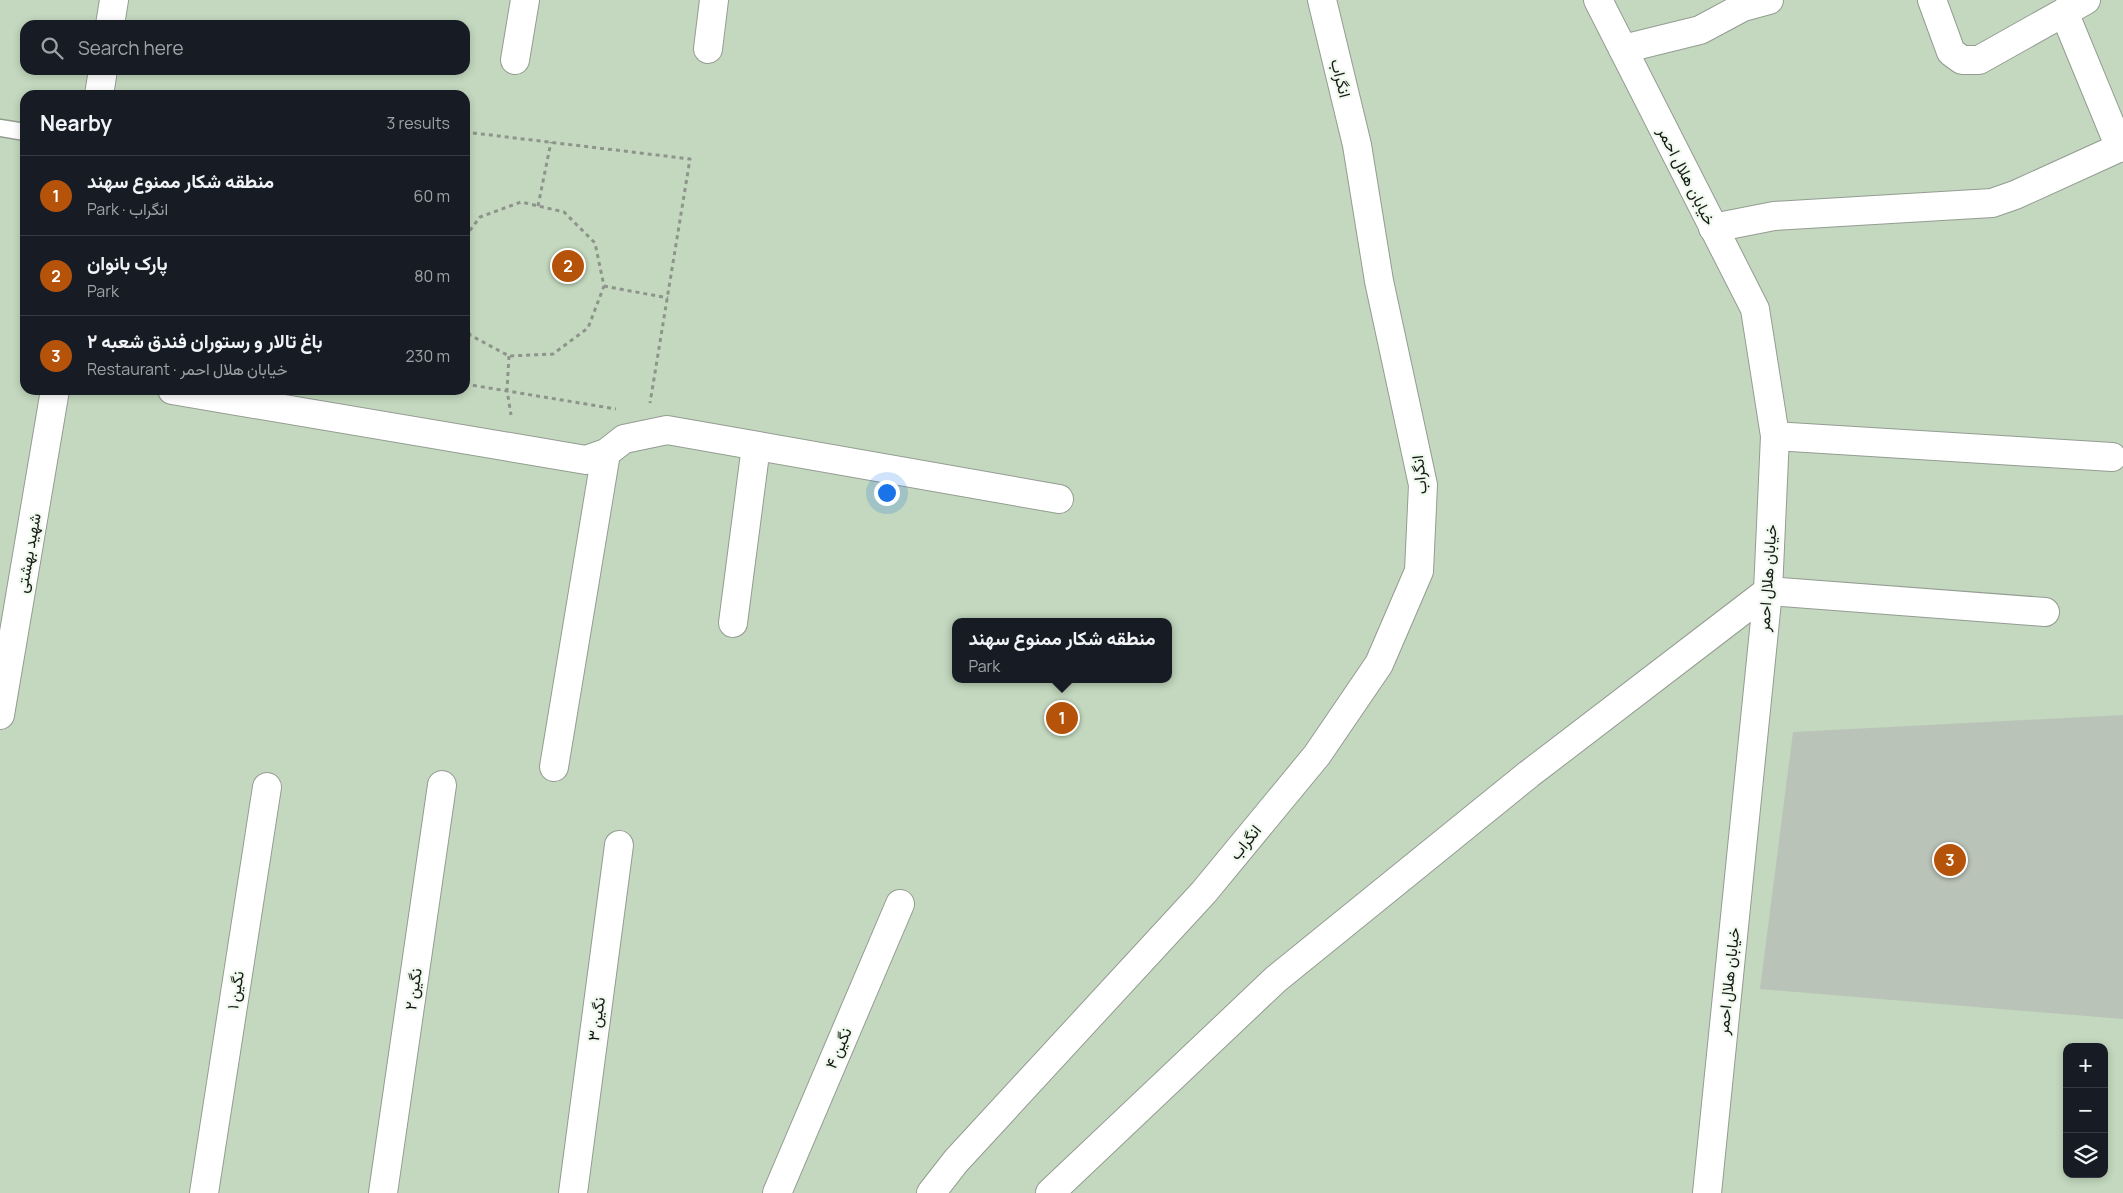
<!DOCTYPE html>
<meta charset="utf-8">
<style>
:root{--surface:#171b24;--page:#242831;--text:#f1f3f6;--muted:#9ea1a6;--line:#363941;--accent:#b45309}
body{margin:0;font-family:Manrope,Vazirmatn,sans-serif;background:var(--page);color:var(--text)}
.controls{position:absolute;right:15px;bottom:15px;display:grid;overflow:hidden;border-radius:10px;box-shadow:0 2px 8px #0003}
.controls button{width:45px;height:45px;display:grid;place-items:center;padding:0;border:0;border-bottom:1px solid var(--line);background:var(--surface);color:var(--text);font:25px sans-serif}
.you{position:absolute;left:886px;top:492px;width:18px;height:18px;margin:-12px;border:4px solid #fff;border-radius:50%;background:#1a73e8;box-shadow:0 0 0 8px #1a73e833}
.badge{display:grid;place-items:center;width:32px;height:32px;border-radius:50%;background:var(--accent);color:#fff;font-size:16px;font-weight:700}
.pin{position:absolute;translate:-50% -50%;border:2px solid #fff;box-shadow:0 1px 5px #0006}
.popup{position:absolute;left:952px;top:618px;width:220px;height:65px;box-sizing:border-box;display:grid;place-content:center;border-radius:10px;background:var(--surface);filter:drop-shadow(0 1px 4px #0005);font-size:16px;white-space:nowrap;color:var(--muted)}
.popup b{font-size:19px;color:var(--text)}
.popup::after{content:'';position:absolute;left:50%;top:100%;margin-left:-10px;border:10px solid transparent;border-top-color:var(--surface)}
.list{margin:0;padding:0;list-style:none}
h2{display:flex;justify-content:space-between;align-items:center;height:65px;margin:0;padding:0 20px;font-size:21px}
h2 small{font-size:16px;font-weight:400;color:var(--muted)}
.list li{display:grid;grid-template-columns:32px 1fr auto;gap:15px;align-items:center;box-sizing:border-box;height:80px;padding:0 20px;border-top:1px solid var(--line)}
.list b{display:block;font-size:19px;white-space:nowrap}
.list p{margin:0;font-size:16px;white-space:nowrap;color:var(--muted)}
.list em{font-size:16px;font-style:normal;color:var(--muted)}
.icon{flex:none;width:28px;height:28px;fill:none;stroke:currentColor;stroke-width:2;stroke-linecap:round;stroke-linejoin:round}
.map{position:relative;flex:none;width:2123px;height:1193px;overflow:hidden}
.search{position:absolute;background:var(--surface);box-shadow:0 2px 8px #0003;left:20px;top:20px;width:450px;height:55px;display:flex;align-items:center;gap:12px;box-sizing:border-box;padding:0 18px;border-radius:15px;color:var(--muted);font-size:19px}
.panel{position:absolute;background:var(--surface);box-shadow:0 2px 8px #0003;left:20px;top:90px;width:450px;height:305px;border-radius:15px}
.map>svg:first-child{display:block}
</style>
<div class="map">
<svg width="2123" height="1193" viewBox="0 0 2123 1193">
<rect width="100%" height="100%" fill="#e2ebe0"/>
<path fill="#c3d8be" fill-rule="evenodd" d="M0,0H2123V1193H0ZM25,25H465V70H25ZM25,95H465V390H25ZM956,622H1168V679H956ZM2067,1047H2104V1174H2067Z"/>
<path fill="#bac3b8" d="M2123,715V1019L1760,989L1793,732Z"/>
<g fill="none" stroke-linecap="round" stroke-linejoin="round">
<defs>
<path id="service" d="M0,128L25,132"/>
<path id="minor" d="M1932,0L1951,52L1962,60H1979L2086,0
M2064,12L2120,148
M708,49L714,0
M1623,49L1700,30L1743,7L1769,0
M515,60L525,0
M1713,228L1774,216L1992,203L2015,195L2123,146
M172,390L586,460L606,453L624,439L667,430L1059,499
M1775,436L2112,457
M733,623L756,446
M554,767L606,453
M204,1193L267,787
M383,1193L442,785
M573,1193L619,845
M777,1193L900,904
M931,1193L956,1161L1204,892L1317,755L1379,664L1419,571L1423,485L1379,281L1357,145L1322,0
M1050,1193L1276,979L1529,774L1768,591L2045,612"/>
<path id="tertiary" d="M1598,0L1755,309L1775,436L1768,591L1707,1193
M110,25L114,0
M99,95L103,70
M0,715L55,390"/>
</defs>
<use href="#service" stroke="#949c92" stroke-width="19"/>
<use href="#minor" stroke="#949c92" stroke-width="30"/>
<use href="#tertiary" stroke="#949c92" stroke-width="30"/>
<path stroke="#8e948c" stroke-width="3" stroke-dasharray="4 4" stroke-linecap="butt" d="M465,132L690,159L650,403
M538,206L551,142
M465,237L480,217L521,202L564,212L595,243L604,286L588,328L553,354L509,356L470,335L465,325
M604,286L668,298
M509,356L507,390L511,415
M465,384L616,409"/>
<use href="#service" stroke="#fff" stroke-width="16"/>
<use href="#minor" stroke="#fff" stroke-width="28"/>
<use href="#tertiary" stroke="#fff" stroke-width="28"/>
</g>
<g text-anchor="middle" stroke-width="4.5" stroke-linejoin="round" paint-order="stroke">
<g font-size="16" fill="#161915" stroke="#eff9ed">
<text transform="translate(1341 78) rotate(76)" y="6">انگراب</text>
<text transform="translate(1687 176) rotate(63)" y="6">خیابان هلال احمر</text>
<text transform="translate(1419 475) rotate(-96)" y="6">انگراب</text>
<text transform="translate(28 553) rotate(-80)" y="6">شهید بهشتی</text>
<text transform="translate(1767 578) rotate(-86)" y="6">خیابان هلال احمر</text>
<text transform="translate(1245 842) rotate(-51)" y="6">انگراب</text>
<text transform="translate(1728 981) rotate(-84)" y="6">خیابان هلال احمر</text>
<text transform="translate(413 989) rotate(-82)" y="6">نگین ۲</text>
<text transform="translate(235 990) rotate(-81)" y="6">نگین ۱</text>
<text transform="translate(596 1019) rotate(-82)" y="6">نگین ۳</text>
<text transform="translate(838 1048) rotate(-67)" y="6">نگین ۴</text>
</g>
</g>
</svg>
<div class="controls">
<button>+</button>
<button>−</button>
<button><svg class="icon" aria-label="layers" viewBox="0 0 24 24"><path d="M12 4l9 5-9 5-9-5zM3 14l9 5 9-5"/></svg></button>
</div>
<div class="you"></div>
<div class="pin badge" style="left:1062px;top:718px">1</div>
<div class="popup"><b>منطقه شکار ممنوع سهند</b>Park</div>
<div class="pin badge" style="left:568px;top:266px">2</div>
<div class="pin badge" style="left:1950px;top:860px">3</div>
<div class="search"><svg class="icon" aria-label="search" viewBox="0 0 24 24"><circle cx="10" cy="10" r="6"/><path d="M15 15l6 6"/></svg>Search here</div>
<section class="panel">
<h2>Nearby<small>3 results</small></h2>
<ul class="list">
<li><span class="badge">1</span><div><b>منطقه شکار ممنوع سهند</b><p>Park · انگراب</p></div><em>60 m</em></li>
<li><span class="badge">2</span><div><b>پارک بانوان</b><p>Park</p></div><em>80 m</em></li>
<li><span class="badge">3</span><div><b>باغ تالار و رستوران فندق شعبه ۲</b><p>Restaurant · خیابان هلال احمر</p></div><em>230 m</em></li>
</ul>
</section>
</div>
